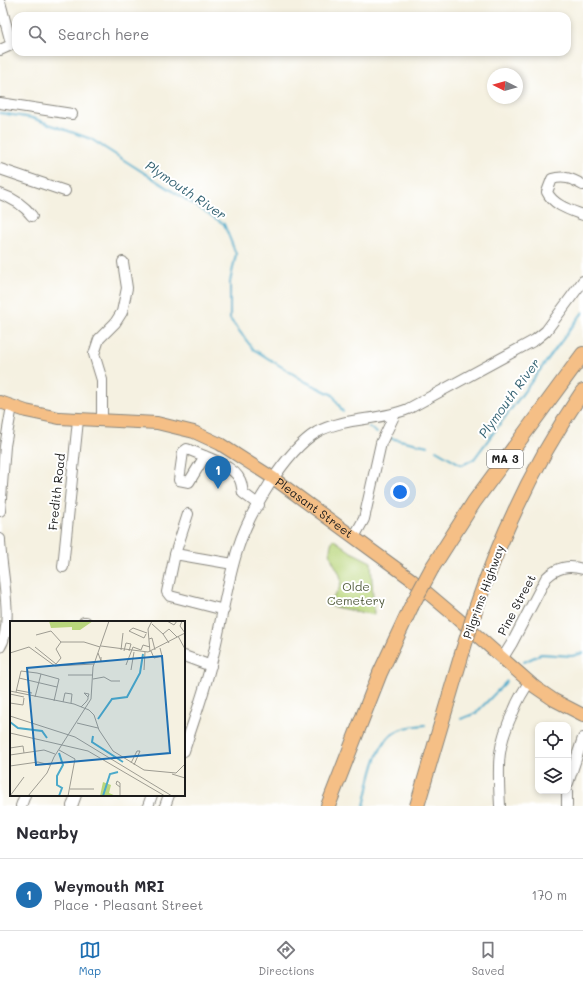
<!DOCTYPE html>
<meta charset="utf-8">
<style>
:root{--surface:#fff;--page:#f2f2f3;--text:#2b2b33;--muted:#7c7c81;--line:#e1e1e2;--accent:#1f6fb2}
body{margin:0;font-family:Mali,sans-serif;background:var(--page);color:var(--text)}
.controls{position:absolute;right:12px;bottom:12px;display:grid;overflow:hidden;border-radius:8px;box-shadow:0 2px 6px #0003}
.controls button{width:36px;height:36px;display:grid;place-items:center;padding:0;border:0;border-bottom:1px solid var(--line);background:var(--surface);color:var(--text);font:20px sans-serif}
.compass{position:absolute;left:487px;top:68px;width:36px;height:36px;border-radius:50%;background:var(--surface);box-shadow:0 2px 6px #0003;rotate:275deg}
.you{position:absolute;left:400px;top:492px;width:14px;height:14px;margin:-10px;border:3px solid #fff;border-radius:50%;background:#1a73e8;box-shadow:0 0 0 6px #1a73e833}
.badge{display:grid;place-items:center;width:26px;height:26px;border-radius:50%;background:var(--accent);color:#fff;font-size:13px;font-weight:700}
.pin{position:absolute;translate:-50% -33px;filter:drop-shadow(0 1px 2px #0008)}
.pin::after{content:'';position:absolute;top:21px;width:14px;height:12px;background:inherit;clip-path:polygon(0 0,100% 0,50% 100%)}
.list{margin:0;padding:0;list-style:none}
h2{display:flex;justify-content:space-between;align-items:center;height:52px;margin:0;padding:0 16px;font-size:17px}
h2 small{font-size:13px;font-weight:400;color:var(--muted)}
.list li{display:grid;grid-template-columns:26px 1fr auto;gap:12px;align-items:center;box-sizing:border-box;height:72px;padding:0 16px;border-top:1px solid var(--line)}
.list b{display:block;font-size:15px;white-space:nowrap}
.list p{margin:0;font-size:13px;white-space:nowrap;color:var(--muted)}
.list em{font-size:13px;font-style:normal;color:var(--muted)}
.icon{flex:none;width:22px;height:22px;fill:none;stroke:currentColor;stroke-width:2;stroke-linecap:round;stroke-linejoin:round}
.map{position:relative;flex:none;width:583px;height:806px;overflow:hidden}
.search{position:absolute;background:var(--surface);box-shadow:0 2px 6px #0003;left:12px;right:12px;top:12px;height:44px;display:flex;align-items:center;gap:10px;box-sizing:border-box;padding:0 14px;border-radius:12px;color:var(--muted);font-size:15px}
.sheet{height:124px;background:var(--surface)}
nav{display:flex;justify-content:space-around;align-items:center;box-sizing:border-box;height:56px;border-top:1px solid var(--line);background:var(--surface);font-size:11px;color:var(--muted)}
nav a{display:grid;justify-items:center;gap:2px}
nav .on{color:var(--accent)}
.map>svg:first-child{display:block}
</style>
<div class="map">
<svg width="583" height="806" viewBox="0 0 583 806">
<rect width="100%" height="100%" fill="#fff"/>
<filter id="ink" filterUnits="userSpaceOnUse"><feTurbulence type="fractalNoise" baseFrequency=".025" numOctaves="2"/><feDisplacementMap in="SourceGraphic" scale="8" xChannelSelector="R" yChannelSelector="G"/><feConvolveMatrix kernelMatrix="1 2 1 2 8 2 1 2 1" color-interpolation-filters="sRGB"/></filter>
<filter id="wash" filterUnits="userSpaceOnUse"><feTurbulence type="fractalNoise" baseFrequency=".012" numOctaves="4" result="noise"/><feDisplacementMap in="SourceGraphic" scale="16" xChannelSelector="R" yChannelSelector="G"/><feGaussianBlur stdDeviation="0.9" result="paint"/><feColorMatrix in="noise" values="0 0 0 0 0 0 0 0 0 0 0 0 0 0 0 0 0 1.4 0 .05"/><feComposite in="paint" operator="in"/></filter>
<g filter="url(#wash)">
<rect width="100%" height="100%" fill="#f5f1e1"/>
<path fill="#b9d67c" stroke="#6a794c" d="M333,539L351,552L371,562L374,615L325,605C363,572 319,569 333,539Z"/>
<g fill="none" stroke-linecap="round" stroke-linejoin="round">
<path stroke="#4caaca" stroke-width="2" d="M0,113L32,118L91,139L224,224L236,254L230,282V319L253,349L306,382L333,395L343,412
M369,427L377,433
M390,438L428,446
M436,450L462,465L474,459L583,312
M524,662L541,654L572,656L583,653
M461,719L476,713L507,681
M364,806C370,783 374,743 397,731C406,726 416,726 425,725"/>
</g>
</g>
<g filter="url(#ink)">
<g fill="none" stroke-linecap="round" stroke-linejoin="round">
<defs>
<path id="minor" d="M0,2L11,43L9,46L0,50
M0,103L72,114
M0,169L65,191
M583,185C572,179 564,175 552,179L547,192C553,205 570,210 583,215
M0,194C12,198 24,205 32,216
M102,421V380L94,354L99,339L115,323L122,312L127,288L123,262
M205,456L189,482L179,480L183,452L187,449C201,455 234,465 240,480C242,484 242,489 243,493L259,505
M0,511L5,446L12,406
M354,537L364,519L381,443L395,414
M0,539C0,567 15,624 0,647
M175,554L188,514
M63,567L78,420
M224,610L170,596L167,592L175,554L233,564
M84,622H86
M184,656L211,666
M502,659L512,643L546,578C557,567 568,565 583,569
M184,751C193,722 204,693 211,664C221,626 226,585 238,548C249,513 285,451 317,432C345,417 379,421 408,409L535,340L546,331L583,281
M568,783L583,738
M567,791V806
M21,806L25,795
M72,806L76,795
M148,806L152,795
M165,806L169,795
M500,806C498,765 496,748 514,710C518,700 523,691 529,683"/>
<g id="major">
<path id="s1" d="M0,402L26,411L59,418L157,423L194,432L220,444L273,478L411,579L456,617L535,687L554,700L583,715"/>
</g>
<path id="highway" d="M432,568L474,502L583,354
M476,608C502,532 537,458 583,391
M328,806L380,673L411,607
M417,806L463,650"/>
</defs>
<use href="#minor" stroke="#88867e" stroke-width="12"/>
<use href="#major" stroke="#88867e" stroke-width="14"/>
<use href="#highway" stroke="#88867e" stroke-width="16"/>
<use href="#minor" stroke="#fff" stroke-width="10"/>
<use href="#major" stroke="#f5bf86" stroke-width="12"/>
<use href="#highway" stroke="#f5bf86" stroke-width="14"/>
<defs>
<path id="highway-bridge" d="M411,607L432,568
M463,650L476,608"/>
</defs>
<use href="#highway-bridge" stroke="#88867e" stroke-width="16" stroke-linecap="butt"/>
<use href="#highway-bridge" stroke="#f5bf86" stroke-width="14"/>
</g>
</g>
<g text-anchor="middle" stroke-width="4" stroke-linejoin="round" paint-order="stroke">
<rect fill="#fff" stroke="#606060" stroke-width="1" x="487" y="450" width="36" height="18" rx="3"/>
<g font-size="11" font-weight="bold" fill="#1c1c1c">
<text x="505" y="463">MA 3</text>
</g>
<g font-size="12" fill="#1c1c1c" stroke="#fff">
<text transform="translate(57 492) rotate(-84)" y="4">Fredith Road</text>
<text dy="4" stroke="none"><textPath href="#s1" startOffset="340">Pleasant Street</textPath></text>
<text transform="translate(484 592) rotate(-70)" y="4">Pilgrims Highway</text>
<text transform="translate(517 605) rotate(-62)" y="4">Pine Street</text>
</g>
<g font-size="12" fill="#535d3e" stroke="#fff">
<text x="356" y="591">Olde<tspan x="356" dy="14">Cemetery</tspan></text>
</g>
<g font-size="13" font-style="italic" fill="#346373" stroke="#fff">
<text transform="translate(186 190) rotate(34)" y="5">Plymouth River</text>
<text transform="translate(509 398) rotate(-54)" y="5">Plymouth River</text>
</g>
</g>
<g transform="translate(10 621)">
<rect width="175" height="175" fill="#f5f1e1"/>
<path d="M39,0H83L70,9H62V6L41,7ZM93,161L101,164L99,172L106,175H90Z" fill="#b9d67c"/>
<path fill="none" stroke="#4caaca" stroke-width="2" d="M88,98L102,78L117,76L130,52L133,33M0,101L8,107L32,110L37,117M83,115L82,121L113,141M49,132L53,144L47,155V164L52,167L49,175M93,175L100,153L108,151"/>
<path fill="none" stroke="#9e9c92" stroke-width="1" d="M157,0L164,4L167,0M172,0L170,5L175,12M142,3L153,13M136,13L134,17L119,10L123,7L137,12M26,14L41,10L51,21M168,15L175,28M139,18L142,17L145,29M51,21H74L90,26M159,22L153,13L159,8L167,16M91,25L138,31L175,12M25,26L46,43L51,37L46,28L51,21M111,29L113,12M131,29L133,24L140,26M114,30L116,22L121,23L119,30M141,30L144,37L152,35L150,27M140,31L138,8L142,0M0,32L19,26L45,45L84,43M88,32L91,40V36M116,44L123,26L131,29M121,49L124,31M134,49L135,31M31,53L49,58L44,80M58,54H83M9,57L47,66M83,58L94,56L101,60H110M6,69L22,72M0,70L64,83L79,89L84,94L89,109L103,130L134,149L166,152L175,143M6,71L11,50L27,52L31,53L25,76M0,73L14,76M53,81L55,72L62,73L61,82M0,82L13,84L14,77M71,86L76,81L78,78V76L79,73L74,72L78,76M0,95L65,116L162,175M67,102L88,107M0,112L78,130L155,175M0,127L13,125L14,132M49,129L65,138L58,175M0,134L34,129L45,133M121,142L127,130H130L124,144M0,145L28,141L40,144M162,153L175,157M60,168H84M0,175L14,156M18,175L37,152L44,136L81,78L83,46L99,0M110,175V162L107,160L106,163L110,166"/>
<path fill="#1f6fb2" fill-opacity="0.15" stroke="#1f6fb2" stroke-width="2" d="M152,35L160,132L26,144L17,47Z"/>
<rect width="175" height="175" fill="none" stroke="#1c1c1c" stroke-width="2"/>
</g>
</svg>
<div class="controls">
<button><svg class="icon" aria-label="locate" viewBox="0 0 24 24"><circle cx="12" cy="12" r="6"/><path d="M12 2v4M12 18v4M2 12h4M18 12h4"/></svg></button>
<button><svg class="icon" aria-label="layers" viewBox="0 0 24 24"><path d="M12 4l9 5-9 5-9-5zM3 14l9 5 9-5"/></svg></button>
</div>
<svg class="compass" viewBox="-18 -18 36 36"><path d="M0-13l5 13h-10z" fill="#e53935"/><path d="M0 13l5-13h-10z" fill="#7c7c81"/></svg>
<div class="you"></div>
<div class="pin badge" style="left:218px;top:489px">1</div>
<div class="search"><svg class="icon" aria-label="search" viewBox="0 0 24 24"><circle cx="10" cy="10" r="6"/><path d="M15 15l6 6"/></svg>Search here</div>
</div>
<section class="sheet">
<h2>Nearby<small></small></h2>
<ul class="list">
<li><span class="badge">1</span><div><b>Weymouth MRI</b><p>Place · Pleasant Street</p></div><em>170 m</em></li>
</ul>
</section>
<nav>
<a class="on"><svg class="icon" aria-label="map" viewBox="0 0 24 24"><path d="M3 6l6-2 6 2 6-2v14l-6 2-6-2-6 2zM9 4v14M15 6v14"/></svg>Map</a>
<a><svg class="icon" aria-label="directions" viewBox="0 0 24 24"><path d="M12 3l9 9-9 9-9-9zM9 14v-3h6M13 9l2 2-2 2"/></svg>Directions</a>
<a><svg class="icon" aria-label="saved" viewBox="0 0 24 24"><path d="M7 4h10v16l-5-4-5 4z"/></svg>Saved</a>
</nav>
